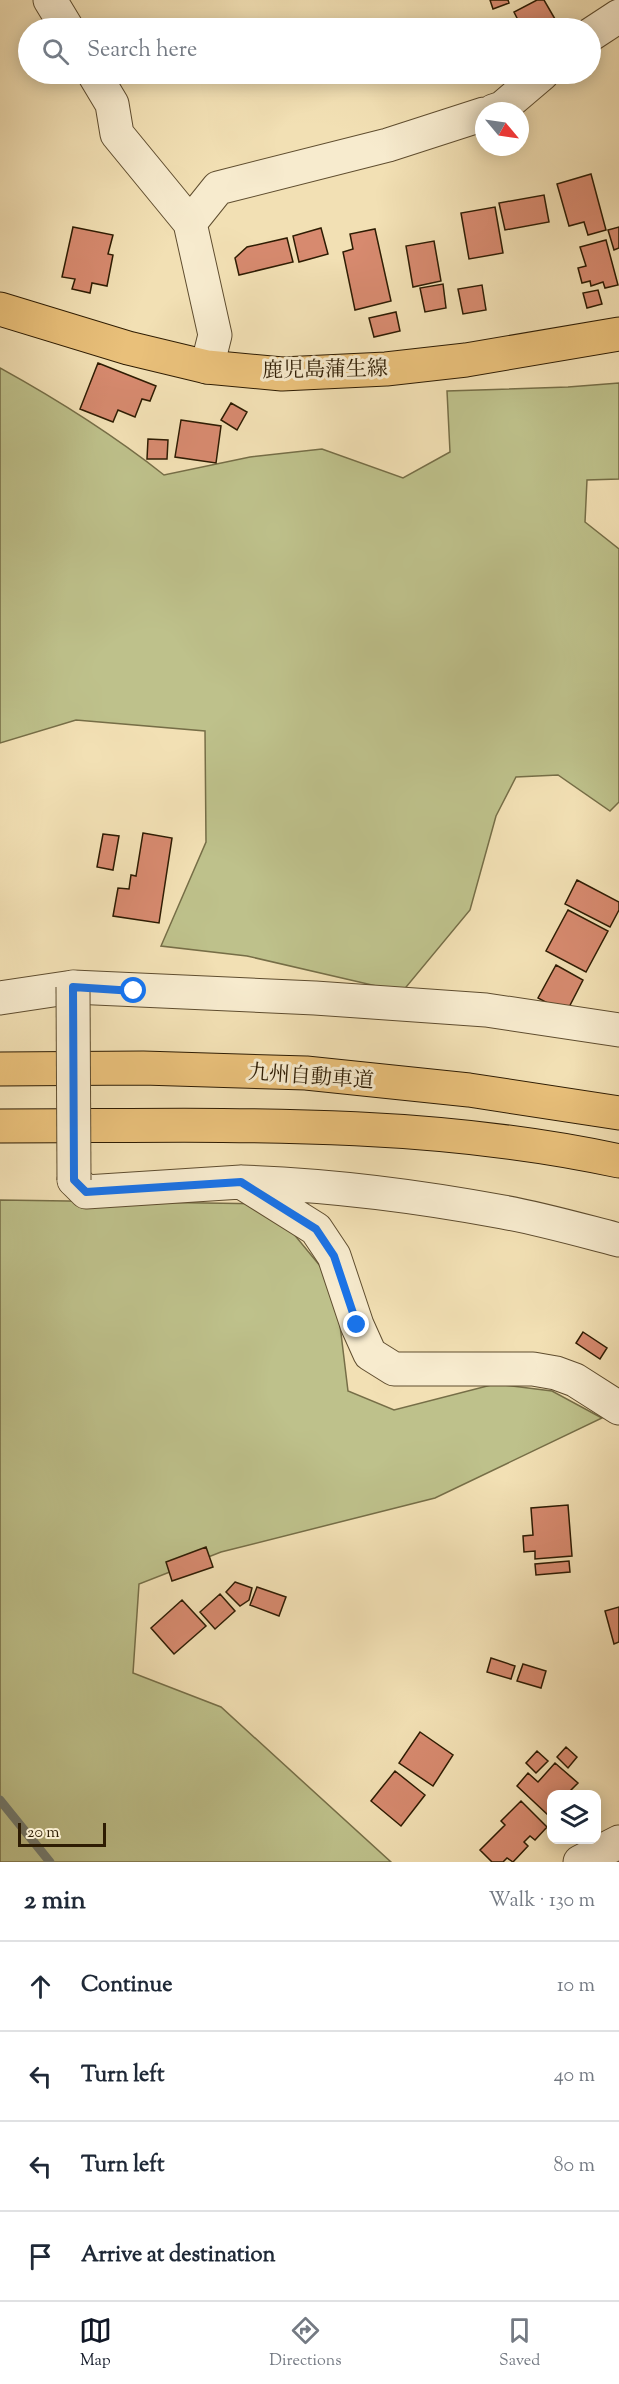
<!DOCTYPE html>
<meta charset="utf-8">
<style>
:root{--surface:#fff;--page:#f2f2f3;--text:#1f2937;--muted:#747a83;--line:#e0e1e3;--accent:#111827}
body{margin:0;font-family:"Sorts Mill Goudy","Noto Serif JP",serif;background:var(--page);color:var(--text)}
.controls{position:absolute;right:18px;bottom:18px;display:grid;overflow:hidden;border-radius:12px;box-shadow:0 3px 15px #0003}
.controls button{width:54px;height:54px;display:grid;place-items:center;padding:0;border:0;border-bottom:2px solid var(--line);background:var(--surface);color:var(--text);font:30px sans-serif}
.compass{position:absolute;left:475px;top:102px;width:54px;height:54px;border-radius:50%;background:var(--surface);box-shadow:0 3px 15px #0003;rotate:119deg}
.scale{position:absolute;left:18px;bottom:15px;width:88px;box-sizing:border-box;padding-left:6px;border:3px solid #2e1c03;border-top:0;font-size:16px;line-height:21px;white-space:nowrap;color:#2e1c03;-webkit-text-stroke:4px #f7ebce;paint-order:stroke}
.stop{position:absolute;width:18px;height:18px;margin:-14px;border:4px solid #1a73e8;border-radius:50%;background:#fff}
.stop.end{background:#1a73e8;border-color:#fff;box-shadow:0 2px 6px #0008}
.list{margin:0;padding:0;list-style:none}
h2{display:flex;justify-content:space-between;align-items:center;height:78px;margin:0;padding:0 24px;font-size:26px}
h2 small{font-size:20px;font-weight:400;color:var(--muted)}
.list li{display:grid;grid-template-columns:39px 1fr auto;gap:18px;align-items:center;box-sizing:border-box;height:90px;padding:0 24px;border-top:2px solid var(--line)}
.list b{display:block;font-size:22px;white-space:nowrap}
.list em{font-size:20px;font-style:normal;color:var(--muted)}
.icon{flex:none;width:33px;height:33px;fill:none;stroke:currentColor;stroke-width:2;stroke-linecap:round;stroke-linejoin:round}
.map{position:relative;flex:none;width:619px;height:1862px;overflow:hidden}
.search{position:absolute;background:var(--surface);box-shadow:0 3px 15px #0003;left:18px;right:18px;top:18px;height:66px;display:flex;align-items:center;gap:15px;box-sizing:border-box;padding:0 21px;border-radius:33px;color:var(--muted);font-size:22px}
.sheet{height:438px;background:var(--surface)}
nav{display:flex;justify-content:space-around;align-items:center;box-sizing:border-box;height:84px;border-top:2px solid var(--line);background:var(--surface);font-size:16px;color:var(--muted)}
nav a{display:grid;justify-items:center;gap:3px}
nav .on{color:var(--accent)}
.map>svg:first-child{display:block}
</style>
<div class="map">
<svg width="619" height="1862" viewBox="0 0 619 1862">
<rect width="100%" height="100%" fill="#f2e0b4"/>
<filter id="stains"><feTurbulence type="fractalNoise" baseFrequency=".00333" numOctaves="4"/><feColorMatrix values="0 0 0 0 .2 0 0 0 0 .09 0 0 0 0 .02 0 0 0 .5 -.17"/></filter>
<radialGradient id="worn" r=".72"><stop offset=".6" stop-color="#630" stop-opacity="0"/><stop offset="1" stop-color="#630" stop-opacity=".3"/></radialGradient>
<path fill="#bec18b" stroke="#766e47" stroke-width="1.5" d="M0,368C58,400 112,434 164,475L250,457L322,449L403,478L450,452L447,391L568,387L619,383V479L587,480L585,522L619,549V802L610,811L558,775L516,777L496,816L470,910L402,992L247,956L161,946L206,842L205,731L76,720L0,743Z
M0,1200L269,1204L335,1284L348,1391L394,1410L495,1384L552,1391L602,1418L435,1498L221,1552L139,1584L133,1673L221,1707L391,1862H0Z"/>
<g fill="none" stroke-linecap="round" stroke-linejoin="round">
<path stroke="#727b70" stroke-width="9" d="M0,1800L50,1862"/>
</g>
<path fill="#d78a6f" stroke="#2e1c03" stroke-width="1.5" d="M490,0H508L509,3L493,9Z
M537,0H544L555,19L537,28H522L514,12Z
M591,174L606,230L588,235L584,222L569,226L557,184Z
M544,195L549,222L505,230L499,203Z
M495,207L503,253L469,259L461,213Z
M73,227L113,235L108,254L113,255L107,286L92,283L90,293L72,289L75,279L62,277Z
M619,227V248L614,250L608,230Z
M321,228L328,254L299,262L293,236Z
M375,229L391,301L355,310L343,252L353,249L350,234Z
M287,238L293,262L239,275L235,258L247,247Z
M606,240L618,285L605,288L603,282L591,286L590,281L582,283L578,268L586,266L580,247Z
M434,241L441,281L413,287L406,246Z
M443,284L446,308L425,312L420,288Z
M482,285L486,310L463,314L458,289Z
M598,290L602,304L587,308L583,293Z
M396,312L400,331L374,337L369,318Z
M98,363L156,386L150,401L142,399L135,417L118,410L113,422L80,409Z
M231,403L247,412L237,430L221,420Z
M181,420L221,426L216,463L175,457Z
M148,439L168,440L167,459H147Z
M143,833L172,838L159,923L113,916L118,888L129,889L131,875L136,876Z
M103,834L119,836L113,870L97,867Z
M577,880L619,902V910L610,927L565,904Z
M568,910L608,931L586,972L546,951Z
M556,965L583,980L566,1013L538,998Z
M583,1332L607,1348L600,1359L576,1343Z
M568,1505L572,1556L535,1559V1551L524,1552L523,1536L533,1535L531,1508Z
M206,1547L213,1567L172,1581L166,1562Z
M569,1561L570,1572L536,1575L535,1564Z
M235,1582L252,1588L249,1600L240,1606L226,1592Z
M257,1587L286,1597L279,1616L250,1605Z
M220,1594L235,1611L215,1629L200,1612Z
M182,1600L206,1626L174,1654L151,1628Z
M619,1607V1642L614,1644L605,1611Z
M491,1658L515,1666L511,1679L487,1672Z
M523,1664L546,1671L541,1688L517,1681Z
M420,1732L453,1755L433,1786L399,1763Z
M566,1747L577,1757L568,1768L557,1757Z
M537,1751L548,1761L536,1773L526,1763Z
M555,1763L578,1783L567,1794H552V1812L548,1815L517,1786L528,1773L538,1782Z
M395,1771L425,1795L401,1826L371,1801Z
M521,1801L547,1827L535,1840L530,1836L524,1842L528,1846L513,1862L507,1858L503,1862H492L480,1850L505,1825L501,1821Z"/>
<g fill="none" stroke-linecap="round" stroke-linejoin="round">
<defs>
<path id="street" d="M50,0L67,28
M590,35L619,16
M94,74L112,104L117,134L190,223
M493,111L502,108L542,74
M207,367L215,335L190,223L218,188L388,145L484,114
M0,998L73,987L315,998L486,1010L619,1030
M74,1180L86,1192L241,1182L316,1229L334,1256L357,1325L370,1354L394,1369H533L556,1373L575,1380L619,1408
M242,1182C330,1185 417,1196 503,1212C542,1219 580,1230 619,1240
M580,1862L619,1842"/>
<path id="primary" d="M0,309L128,348L207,367L282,374L386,369L466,360L619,334"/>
<path id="highway" d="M0,1069L143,1068L306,1073L469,1090L619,1113
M0,1126C206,1126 416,1117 619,1161"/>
</defs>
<use href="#street" stroke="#5f4d2f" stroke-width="35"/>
<use href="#primary" stroke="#2e1c03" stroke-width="35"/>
<use href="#highway" stroke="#2e1c03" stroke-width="35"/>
<use href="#street" stroke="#f7ebce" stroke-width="33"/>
<use href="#primary" stroke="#e9c07a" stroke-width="33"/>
<use href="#highway" stroke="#e9c07a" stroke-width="33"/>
<defs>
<path id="street-bridge" d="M73,987L74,1180"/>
</defs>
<use href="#street-bridge" stroke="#5f4d2f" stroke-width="35" stroke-linecap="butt"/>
<use href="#street-bridge" stroke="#f7ebce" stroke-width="33"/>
</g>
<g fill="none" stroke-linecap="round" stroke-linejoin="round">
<path stroke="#1a73e8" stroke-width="8" d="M134,991L73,987L74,1180L86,1192L241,1182L316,1229L334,1256L357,1325"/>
</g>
<g text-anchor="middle" stroke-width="6" stroke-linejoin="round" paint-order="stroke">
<g font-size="21" fill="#2e1c03" stroke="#f7ebce">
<text transform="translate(325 369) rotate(-1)" y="7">鹿児島蒲生線</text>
<text transform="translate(311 1076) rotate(4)" y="7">九州自動車道</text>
</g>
</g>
<rect width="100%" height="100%" filter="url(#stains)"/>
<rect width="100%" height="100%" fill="url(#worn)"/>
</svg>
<div class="controls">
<button><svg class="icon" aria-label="layers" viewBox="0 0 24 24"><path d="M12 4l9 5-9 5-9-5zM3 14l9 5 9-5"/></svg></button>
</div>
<svg class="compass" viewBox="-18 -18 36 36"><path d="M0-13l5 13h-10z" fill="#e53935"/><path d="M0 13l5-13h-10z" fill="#747a83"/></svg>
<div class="scale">20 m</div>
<div class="stop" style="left:134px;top:991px"></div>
<div class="stop end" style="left:357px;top:1325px"></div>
<div class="search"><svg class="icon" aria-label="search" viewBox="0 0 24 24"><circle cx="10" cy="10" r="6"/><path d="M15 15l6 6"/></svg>Search here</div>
</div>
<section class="sheet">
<h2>2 min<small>Walk · 130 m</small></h2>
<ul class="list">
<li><svg class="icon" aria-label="ahead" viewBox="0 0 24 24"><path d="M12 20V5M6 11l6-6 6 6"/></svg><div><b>Continue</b></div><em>10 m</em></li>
<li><svg class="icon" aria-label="left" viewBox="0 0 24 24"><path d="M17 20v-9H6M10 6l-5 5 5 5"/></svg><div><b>Turn left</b></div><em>40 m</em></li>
<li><svg class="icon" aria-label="left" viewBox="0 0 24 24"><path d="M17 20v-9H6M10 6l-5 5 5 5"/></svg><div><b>Turn left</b></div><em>80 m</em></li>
<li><svg class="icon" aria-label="arrive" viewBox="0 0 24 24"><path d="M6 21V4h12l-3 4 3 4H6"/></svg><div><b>Arrive at destination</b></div></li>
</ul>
</section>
<nav>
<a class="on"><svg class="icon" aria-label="map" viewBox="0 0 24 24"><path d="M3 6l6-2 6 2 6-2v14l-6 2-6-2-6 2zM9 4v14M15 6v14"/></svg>Map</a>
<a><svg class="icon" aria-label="directions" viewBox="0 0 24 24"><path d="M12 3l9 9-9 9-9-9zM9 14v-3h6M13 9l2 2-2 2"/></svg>Directions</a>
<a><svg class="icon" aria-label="saved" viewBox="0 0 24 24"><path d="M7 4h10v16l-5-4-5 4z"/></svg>Saved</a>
</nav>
